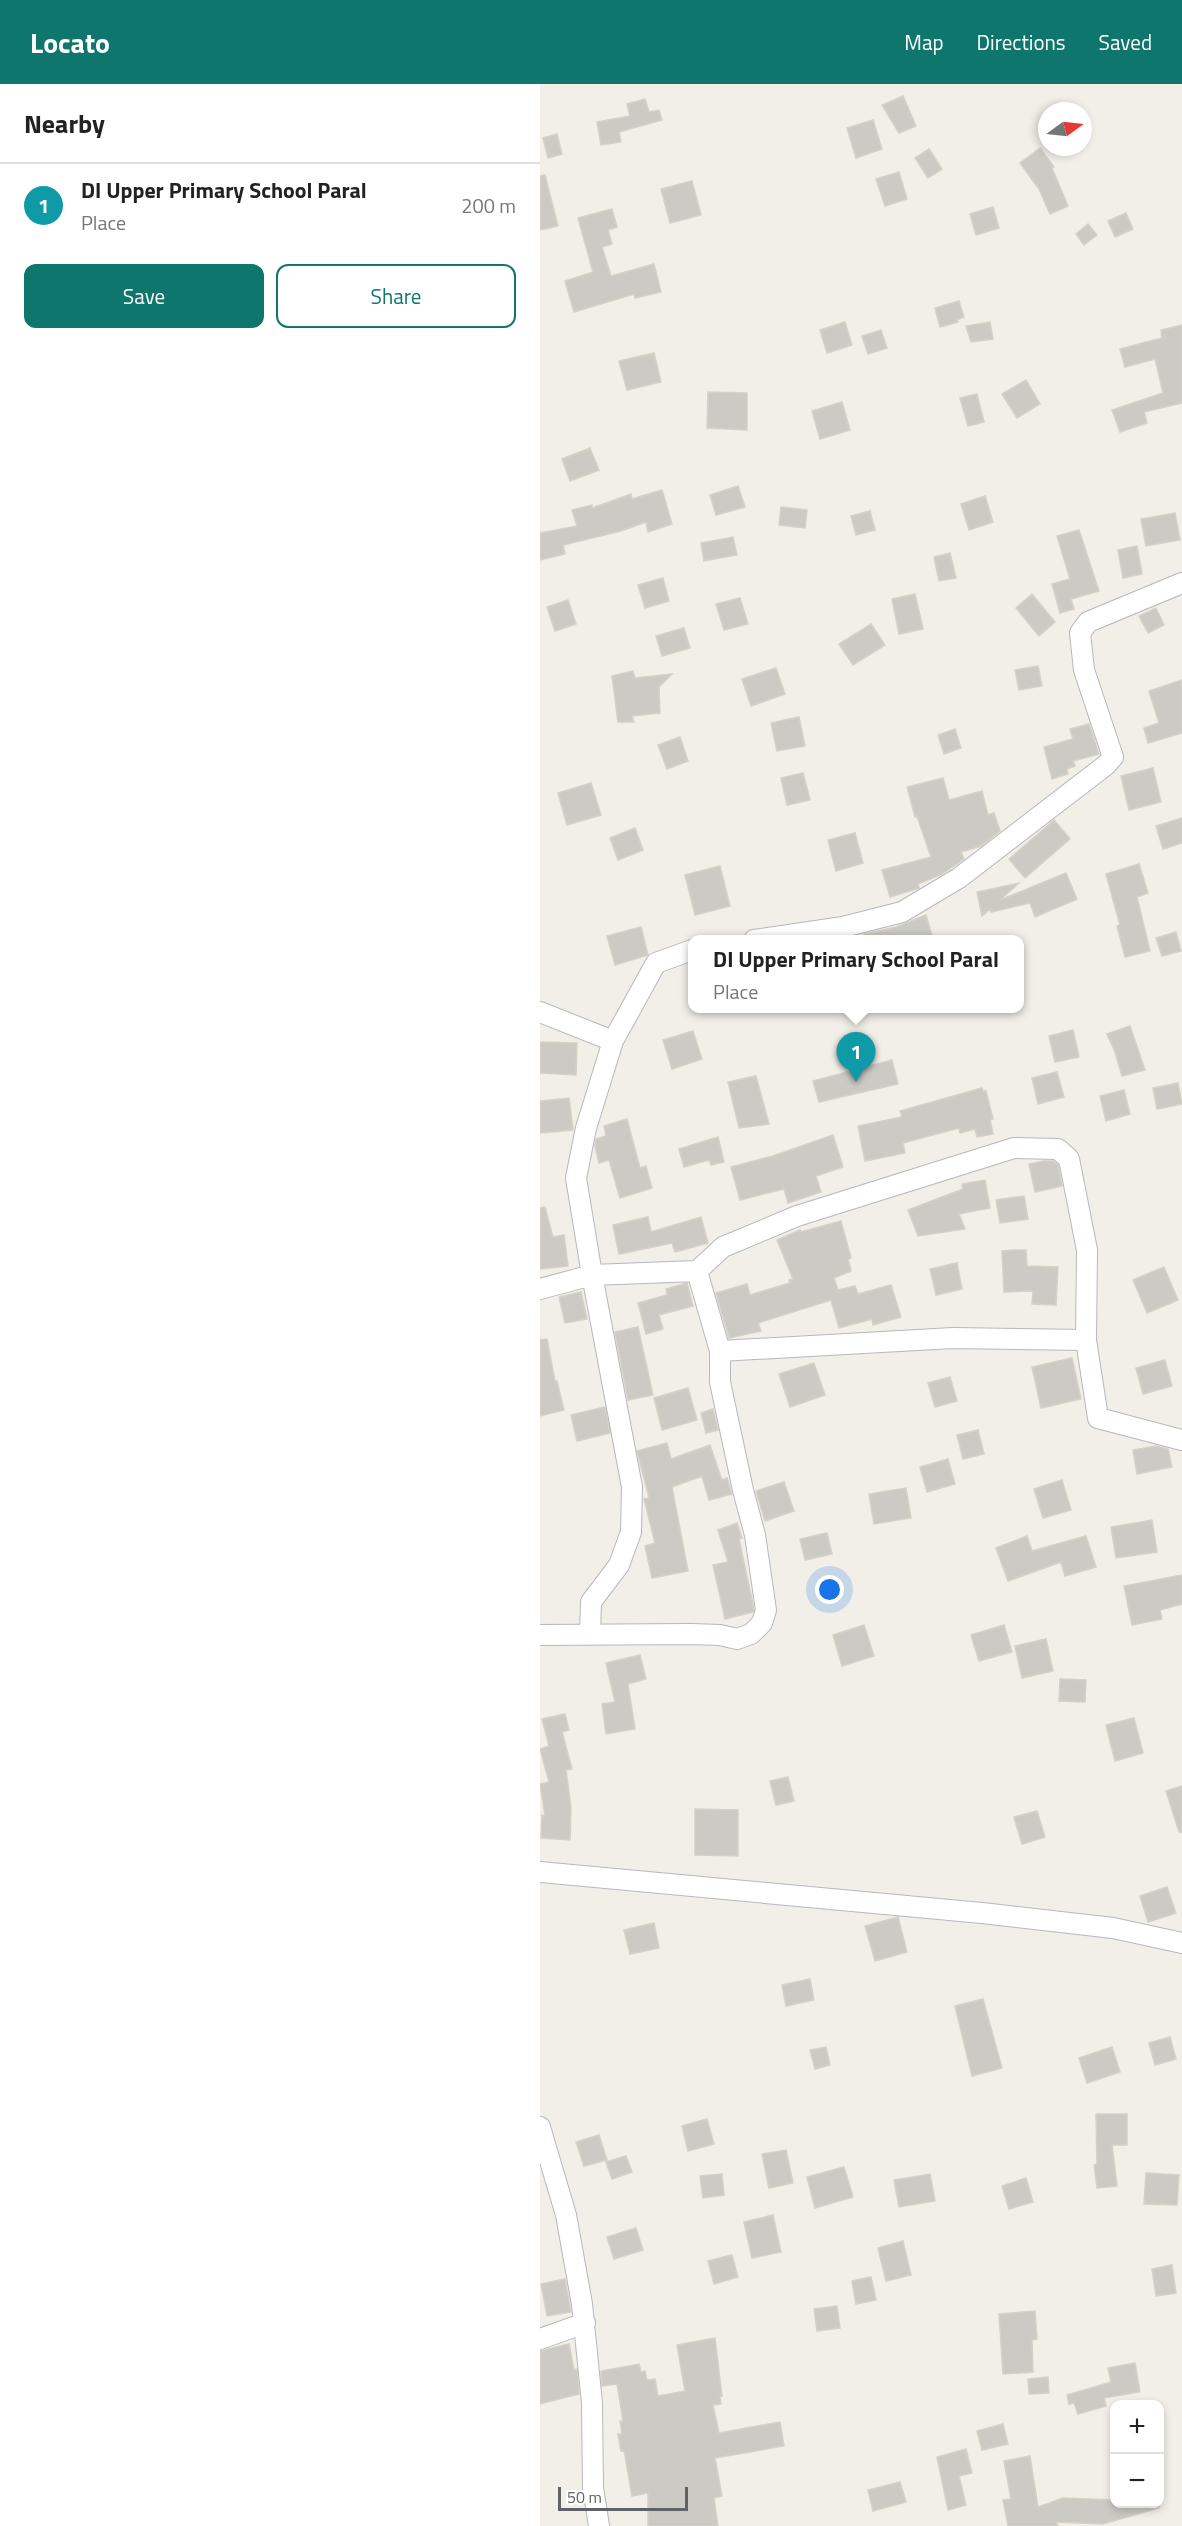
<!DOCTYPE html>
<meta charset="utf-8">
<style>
:root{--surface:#fff;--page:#f2f2f2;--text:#222;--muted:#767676;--line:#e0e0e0;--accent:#0f766e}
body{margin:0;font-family:"Titillium Web",sans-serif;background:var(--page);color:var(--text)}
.controls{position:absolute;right:18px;bottom:18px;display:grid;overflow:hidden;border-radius:12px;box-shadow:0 3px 9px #0003}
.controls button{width:54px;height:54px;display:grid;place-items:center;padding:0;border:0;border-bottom:2px solid var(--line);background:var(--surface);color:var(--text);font:30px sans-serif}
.compass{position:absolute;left:498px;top:18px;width:54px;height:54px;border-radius:50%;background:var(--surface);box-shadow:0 3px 9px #0003;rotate:75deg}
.scale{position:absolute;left:18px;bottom:15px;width:130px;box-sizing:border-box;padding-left:6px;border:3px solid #5f6368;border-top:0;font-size:16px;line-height:21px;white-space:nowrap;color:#5f6368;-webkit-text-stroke:4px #fff;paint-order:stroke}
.you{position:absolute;left:290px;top:1506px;width:21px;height:21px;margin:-15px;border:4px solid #fff;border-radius:50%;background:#1a73e8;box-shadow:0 0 0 9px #1a73e833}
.badge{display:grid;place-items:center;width:39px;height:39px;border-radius:50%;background:var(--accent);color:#fff;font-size:20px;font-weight:700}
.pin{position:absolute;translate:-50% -50px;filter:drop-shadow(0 2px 3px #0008)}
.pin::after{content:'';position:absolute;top:32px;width:21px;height:18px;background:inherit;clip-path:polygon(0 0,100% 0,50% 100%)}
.popup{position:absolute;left:148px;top:851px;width:336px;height:78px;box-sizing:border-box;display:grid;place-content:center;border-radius:12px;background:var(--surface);filter:drop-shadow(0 2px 4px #0005);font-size:20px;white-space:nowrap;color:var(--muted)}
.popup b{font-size:22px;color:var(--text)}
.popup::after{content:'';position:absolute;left:50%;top:100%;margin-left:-12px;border:12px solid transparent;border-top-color:var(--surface)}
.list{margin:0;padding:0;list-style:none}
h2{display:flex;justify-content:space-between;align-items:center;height:78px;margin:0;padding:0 24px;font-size:26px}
h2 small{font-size:20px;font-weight:400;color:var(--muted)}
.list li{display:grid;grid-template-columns:39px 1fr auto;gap:18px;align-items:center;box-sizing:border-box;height:84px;padding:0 24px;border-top:2px solid var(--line)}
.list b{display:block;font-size:22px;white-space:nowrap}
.list p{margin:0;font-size:20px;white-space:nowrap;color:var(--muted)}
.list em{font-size:20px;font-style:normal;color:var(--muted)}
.actions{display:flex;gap:12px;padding:18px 24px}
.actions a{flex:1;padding:14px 0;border:2px solid var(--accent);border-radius:12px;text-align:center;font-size:21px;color:var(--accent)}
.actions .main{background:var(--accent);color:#fff}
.map{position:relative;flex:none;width:642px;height:2442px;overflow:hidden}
header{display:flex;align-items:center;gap:36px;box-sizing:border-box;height:84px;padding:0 30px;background:var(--accent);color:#fff}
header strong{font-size:28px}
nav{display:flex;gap:33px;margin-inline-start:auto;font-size:21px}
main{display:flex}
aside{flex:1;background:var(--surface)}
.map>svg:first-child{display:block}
</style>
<header>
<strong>Locato</strong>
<nav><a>Map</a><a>Directions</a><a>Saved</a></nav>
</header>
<main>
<aside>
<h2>Nearby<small></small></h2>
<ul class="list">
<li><span class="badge" style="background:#0f9aa8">1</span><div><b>DI Upper Primary School Paral</b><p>Place</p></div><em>200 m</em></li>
</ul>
<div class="actions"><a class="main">Save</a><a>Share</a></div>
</aside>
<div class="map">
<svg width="642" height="2442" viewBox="0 0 642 2442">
<rect width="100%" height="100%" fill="#f1efe8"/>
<path fill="#cccac5" stroke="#d6d1c6" stroke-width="1.5" d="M363,12L376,42L359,49L342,21Z
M105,15L109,28L119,26L122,36L79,48L81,58L61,61L57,38L90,32L87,20Z
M333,36L342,65L316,74L307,44Z
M17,50L22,70L8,74L3,54Z
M500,64L514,83L512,84L528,122L510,130L499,105L480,79Z
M389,65L402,85L388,94L375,74Z
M359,88L367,115L345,122L336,95Z
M5,91L18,142L0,146V92Z
M152,97L161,131L130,139L121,105Z
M453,123L459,144L436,151L430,130Z
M72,125L77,143L68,146L72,160L62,163L71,192L114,180L121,208L95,214L94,210L34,228L25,197L53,188L38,134Z
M586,129L593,145L575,153L568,137Z
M548,140L557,151L544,161L536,150Z
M419,217L424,233L417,236L418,238L400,243L395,224Z
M305,238L312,261L287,269L280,246Z
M450,238L453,255L431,258L426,242Z
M642,241V319L604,328L607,339L580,348L572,326L623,309L615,275L585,283L580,265L622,254L621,246Z
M341,246L347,264L328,270L322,252Z
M114,269L121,298L87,306L79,277Z
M486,296L500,320L477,334L462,310Z
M168,308L207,309V346L167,344Z
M437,310L444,338L428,342L420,314Z
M302,318L310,346L280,355L272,327Z
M50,364L59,386L30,397L22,375Z
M198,402L205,423L176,431L170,411Z
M122,406L132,440L108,448L106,438L81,447L23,461L25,470L0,476V449L37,442L32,426L52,421V424L91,410L92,415Z
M445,412L453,438L429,446L421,420Z
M241,423L267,426L265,444L239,441Z
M330,427L335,446L316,451L311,432Z
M635,429L640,456L606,462L601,435Z
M539,446L559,507L531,515L534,525L520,529L512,500L530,495L517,452Z
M193,453L197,471L164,477L161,459Z
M597,462L602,490L583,494L578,466Z
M410,469L416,494L399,497L394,473Z
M123,494L129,517L105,524L98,501Z
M375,510L383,545L359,550L352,515Z
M492,510L515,538L499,552L476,524Z
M200,514L208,540L184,546L176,520Z
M28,516L36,540L15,547L7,523Z
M616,524L624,541L608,549L599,532Z
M331,540L345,561L313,581L299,560Z
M144,544L150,564L122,572L116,552Z
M498,582L502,602L479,606L475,586Z
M236,584L245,610L211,622L202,595Z
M93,587L95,594L132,590L119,603L120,629L92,632L94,638H78L72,592Z
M642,596V649L608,659L604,644L619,639L609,607Z
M259,633L265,662L237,667L231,639Z
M549,640L559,670L533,677L535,682L527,685L528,690L512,695L504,663L533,655L530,645Z
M415,645L421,664L404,670L398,651Z
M140,653L148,677L127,685L118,661Z
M613,684L621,718L589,726L581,692Z
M263,689L270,716L247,721L241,694Z
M403,694L409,716L442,707L448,731L454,729L460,747L441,762L421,768L424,775L402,790L378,800L379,804L376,805L350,813L342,786L391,773L377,732L375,733L367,703Z
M51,699L61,731L27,741L18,709Z
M642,734V759L623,765L616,742Z
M514,736L530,755L485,794L469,775Z
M95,744L103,766L78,776L70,754Z
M315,749L323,779L296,787L288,756Z
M599,780L608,809L597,813L610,867L585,873L577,842L580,841L566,790Z
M180,782L190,822L155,831L145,791Z
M526,789L537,815L495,833L490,819L451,828L450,825L442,832L437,808L479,799L460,816Z
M386,831L393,855H325L324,850L356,843Z
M101,843L108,871L75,881L67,852Z
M636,848L641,867L622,872L616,854Z
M590,942L605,986L582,992L575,968L567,950Z
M533,946L539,973L515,978L509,952Z
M153,947L162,975L132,985L123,956Z
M0,958L37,959L36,991L0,989Z
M352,976L358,1000L279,1018L273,997Z
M517,988L524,1013L498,1020L492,994Z
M216,992L229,1040L199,1044L188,998Z
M638,999L642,1020L617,1025L613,1004Z
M442,1004L443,1007H446L453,1035L450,1036L453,1050L437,1053L435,1045L420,1049L419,1044L363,1059L365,1069L325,1077L318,1042L362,1033L360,1027Z
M584,1006L590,1030L566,1037L560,1012Z
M29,1014L33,1046L0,1049V1017Z
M87,1035L100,1084L106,1082L112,1104L80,1114L69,1076L59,1079L55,1062L56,1055L66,1052L64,1042Z
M293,1051L303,1083L276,1092L281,1108L248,1119L244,1105L200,1116L191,1083L233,1072Z
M178,1053L184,1078L171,1081L169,1076L144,1083L139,1065Z
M504,1077H513L518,1081L522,1102L495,1108L489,1080Z
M445,1096L450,1124L419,1130L425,1145L378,1152L368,1126L423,1105L422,1100Z
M484,1112L488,1135L460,1139L456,1116Z
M5,1123L13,1153L24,1151L28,1182L0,1185V1124Z
M108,1133L111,1148L161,1133L168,1159L135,1168L132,1159L79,1170L73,1141Z
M301,1137L311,1174L308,1175L311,1187L294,1194L298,1206L315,1202L318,1210L351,1201L361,1233L333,1241L332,1235L299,1244L291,1216L218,1239L221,1247L189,1254L176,1209L207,1200L210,1211L250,1199L249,1196L253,1195L237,1156L260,1146L261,1148Z
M472,1166H486L487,1182L518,1183L516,1221L492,1220L493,1207L464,1208L462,1167Z
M417,1179L422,1205L396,1211L390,1185Z
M624,1183L638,1216L607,1229L593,1196Z
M147,1199L153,1222L119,1231L123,1245L106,1250L98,1219L127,1211L126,1205Z
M41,1208L47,1235L25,1239L19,1213Z
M98,1243L113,1311L88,1316L75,1248Z
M7,1255L15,1297H17L24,1326L0,1332V1256Z
M532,1274L541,1315L501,1324L492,1283Z
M625,1276L632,1302L603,1310L596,1284Z
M274,1279L285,1311L250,1323L239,1290Z
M410,1293L417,1317L395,1323L388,1299Z
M148,1304L157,1336L122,1346L114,1314Z
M65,1323L70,1349L37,1357L31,1331Z
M173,1325L178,1346L166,1349L161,1329Z
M438,1346L444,1370L423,1375L417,1351Z
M127,1359L131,1375L170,1361L182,1396L187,1394L192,1410L169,1416L162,1392L132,1403L148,1487L112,1494L105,1462L115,1459L104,1415L109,1414L97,1367Z
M616,1362L628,1365L632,1383L597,1390L593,1366Z
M408,1375L415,1400L387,1408L380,1383Z
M522,1396L531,1426L503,1434L494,1405Z
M244,1398L254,1427L225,1437L216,1407Z
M366,1404L371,1434L334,1440L329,1410Z
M612,1436L617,1468L576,1474L571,1443Z
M197,1439L202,1454L199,1455L214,1525L213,1528L185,1535L173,1481L188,1478L178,1446Z
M287,1449L292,1470L265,1476L260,1455Z
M487,1452L492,1467L546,1452L556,1483L525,1492L521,1478L468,1497L456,1464Z
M642,1491V1520L620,1526L622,1535L592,1541L584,1502Z
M324,1541L334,1572L302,1582L293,1551Z
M464,1541L472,1568L439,1577L431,1551Z
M506,1555L513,1587L482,1594L475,1562Z
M100,1571L106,1595L88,1600L95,1645L66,1650L62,1620L75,1618L66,1579Z
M520,1595L546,1596L545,1618L519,1617Z
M25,1630L29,1646L22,1648L32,1685L26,1686L31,1723L30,1756L1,1754L2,1731L5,1732L0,1700L9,1698L0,1665L9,1662L2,1635Z
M594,1634L603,1669L575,1677L566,1641Z
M248,1693L254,1717L236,1721L230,1697Z
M642,1702V1748H639L626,1707Z
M155,1725L198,1726V1772L155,1771Z
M497,1727L505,1753L482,1760L474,1733Z
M627,1803L636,1829L608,1838L600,1812Z
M358,1833L367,1868L335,1877L325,1842Z
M114,1839L119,1864L90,1870L84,1846Z
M270,1895L274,1916L246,1922L242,1901Z
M443,1915L462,1984L432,1992L415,1922Z
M630,1953L636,1975L615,1981L609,1959Z
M286,1963L290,1981L275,1985L270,1966Z
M572,1963L580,1988L547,1999L539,1974Z
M556,2030H587V2061H572L577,2102L557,2104L554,2081L557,2080Z
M167,2035L174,2060L148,2067L142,2042Z
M59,2051L67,2076L44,2082L36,2058Z
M246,2066L253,2099L229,2104L222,2070Z
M86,2072L92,2088L72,2095L66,2078Z
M304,2083L313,2113L275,2124L267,2093Z
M606,2089L639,2091L637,2121L604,2120Z
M182,2090L184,2111L163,2114L160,2092Z
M390,2090L395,2117L359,2123L354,2096Z
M486,2094L493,2118L469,2125L462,2102Z
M233,2131L241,2168L212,2174L204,2138Z
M96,2144L103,2166L74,2175L67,2153Z
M363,2157L371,2191L346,2197L338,2164Z
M192,2171L198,2193L174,2200L168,2177Z
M632,2181L636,2209L616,2212L612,2185Z
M331,2193L336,2216L316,2220L312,2197Z
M25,2195L31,2228L7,2232L1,2200Z
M297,2222L300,2244L277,2247L274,2225Z
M495,2227L497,2255L492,2256L493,2288L463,2290L459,2230Z
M175,2254L182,2312L180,2313L181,2320L173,2321L179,2349L240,2338L244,2362L175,2374L182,2412L174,2414L178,2442H108V2409L92,2412L84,2366L81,2367L78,2350H82L80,2337H83L77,2300L62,2302L61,2287L99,2280L101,2288L105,2287L107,2296L115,2295L118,2312L145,2307L137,2261Z
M29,2260L34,2286L37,2285L39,2310L0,2320V2267Z
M595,2279L600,2308L564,2314L566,2322L538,2330L534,2319L529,2320L527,2311L571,2298L568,2284Z
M508,2293L509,2309L489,2310L488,2295Z
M463,2340L468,2360L442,2366L437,2347Z
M426,2365L432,2389L419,2392L426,2421L408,2426L397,2373Z
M490,2372L498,2423L523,2414L574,2416V2420H619V2424L563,2440L516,2438L518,2442H468L463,2416L471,2415L464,2377Z
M360,2398L366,2418L333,2427L328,2406Z"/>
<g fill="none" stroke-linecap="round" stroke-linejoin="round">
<defs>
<path id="minor" d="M214,856L303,843L362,828L419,794L566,681L573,673L544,586L540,549L548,538L642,499
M0,928L73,957
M0,1205L52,1191L157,1187L183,1163L257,1132L474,1064L518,1065L529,1075L547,1166L546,1256L558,1334L642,1356
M180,1267L413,1254L546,1256
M50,1550L51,1518L79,1481L91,1448L92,1403L52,1191L36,1094L46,1044L73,957L116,879L152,866
M0,1551L151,1550L180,1551L197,1555L211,1550L222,1539L226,1526L215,1451L203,1406L180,1298V1267L157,1187
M0,1788L442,1829L573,1844L642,1859
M0,2043L26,2131L42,2220L52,2319L53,2404L59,2442
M0,2255L45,2239"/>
</defs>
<use href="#minor" stroke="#b5b8bc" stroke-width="22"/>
<use href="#minor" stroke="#fff" stroke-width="20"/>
</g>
</svg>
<div class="controls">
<button>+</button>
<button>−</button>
</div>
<svg class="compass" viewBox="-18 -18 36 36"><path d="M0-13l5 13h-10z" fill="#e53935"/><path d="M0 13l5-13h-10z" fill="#767676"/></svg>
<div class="scale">50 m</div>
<div class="you"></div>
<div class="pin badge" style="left:316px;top:998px;background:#0f9aa8">1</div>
<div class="popup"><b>DI Upper Primary School Paral</b>Place</div>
</div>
</main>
